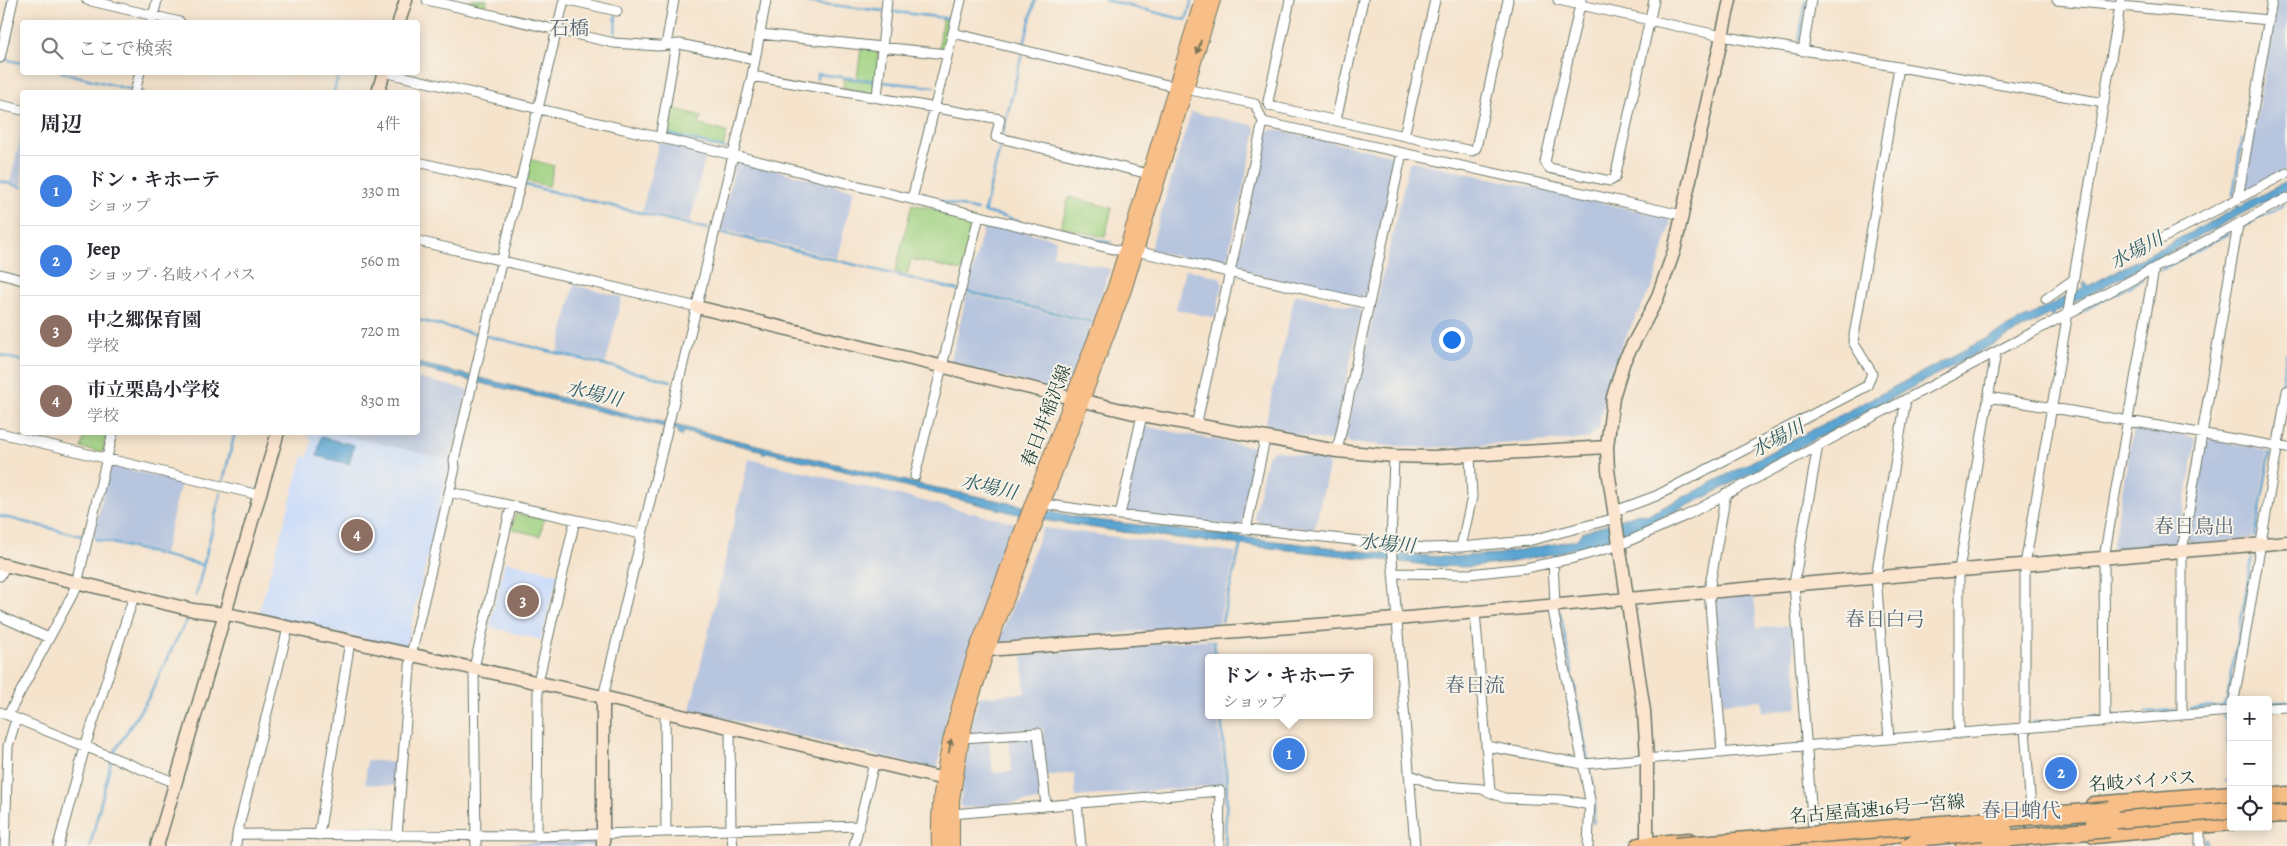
<!DOCTYPE html>
<html lang="ja">
<meta charset="utf-8">
<style>
:root{--surface:#fff;--page:#f7f7f7;--text:#2b2b33;--muted:#7c7c81;--line:#e1e1e2;--accent:#0f766e}
body{margin:0;font-family:Alegreya,"Noto Serif JP",serif;background:var(--page);color:var(--text)}
.controls{position:absolute;right:15px;bottom:15px;display:grid;overflow:hidden;border-radius:5px;box-shadow:0 2px 12px #0003}
.controls button{width:45px;height:45px;display:grid;place-items:center;padding:0;border:0;border-bottom:1px solid var(--line);background:var(--surface);color:var(--text);font:25px sans-serif}
.you{position:absolute;left:1451px;top:339px;width:18px;height:18px;margin:-12px;border:4px solid #fff;border-radius:50%;background:#1a73e8;box-shadow:0 0 0 8px #1a73e833}
.badge{display:grid;place-items:center;width:32px;height:32px;border-radius:50%;background:var(--accent);color:#fff;font-size:16px;font-weight:700}
.pin{position:absolute;translate:-50% -50%;border:2px solid #fff;box-shadow:0 1px 5px #0006}
.popup{position:absolute;left:1205px;top:654px;width:168px;height:65px;box-sizing:border-box;display:grid;place-content:center;border-radius:5px;background:var(--surface);filter:drop-shadow(0 1px 4px #0005);font-size:16px;white-space:nowrap;color:var(--muted)}
.popup b{font-size:19px;color:var(--text)}
.popup::after{content:'';position:absolute;left:50%;top:100%;margin-left:-10px;border:10px solid transparent;border-top-color:var(--surface)}
.list{margin:0;padding:0;list-style:none}
h2{display:flex;justify-content:space-between;align-items:center;height:65px;margin:0;padding:0 20px;font-size:21px}
h2 small{font-size:16px;font-weight:400;color:var(--muted)}
.list li{display:grid;grid-template-columns:32px 1fr auto;gap:15px;align-items:center;box-sizing:border-box;height:70px;padding:0 20px;border-top:1px solid var(--line)}
.list b{display:block;font-size:19px;white-space:nowrap}
.list p{margin:0;font-size:16px;white-space:nowrap;color:var(--muted)}
.list em{font-size:16px;font-style:normal;color:var(--muted)}
.icon{flex:none;width:28px;height:28px;fill:none;stroke:currentColor;stroke-width:2;stroke-linecap:round;stroke-linejoin:round}
.map{position:relative;flex:none;width:2287px;height:846px;overflow:hidden}
.search{position:absolute;background:var(--surface);box-shadow:0 2px 12px #0003;left:20px;top:20px;width:400px;height:55px;display:flex;align-items:center;gap:12px;box-sizing:border-box;padding:0 18px;border-radius:5px;color:var(--muted);font-size:19px}
.panel{position:absolute;background:var(--surface);box-shadow:0 2px 12px #0003;left:20px;top:90px;width:400px;height:345px;border-radius:5px}
.map>svg:first-child{display:block}
</style>
<div class="map">
<svg width="2287" height="846" viewBox="0 0 2287 846">
<rect width="100%" height="100%" fill="#f7f3e8"/>
<filter id="ink" filterUnits="userSpaceOnUse"><feTurbulence type="fractalNoise" baseFrequency=".02" numOctaves="2"/><feDisplacementMap in="SourceGraphic" scale="10" xChannelSelector="R" yChannelSelector="G"/><feConvolveMatrix kernelMatrix="1 2 1 2 8 2 1 2 1" color-interpolation-filters="sRGB"/></filter>
<filter id="wash" filterUnits="userSpaceOnUse"><feTurbulence type="fractalNoise" baseFrequency=".0096" numOctaves="4" result="noise"/><feDisplacementMap in="SourceGraphic" scale="20" xChannelSelector="R" yChannelSelector="G"/><feGaussianBlur stdDeviation="1.12" result="paint"/><feColorMatrix in="noise" values="0 0 0 0 0 0 0 0 0 0 0 0 0 0 0 0 0 1.4 0 .05"/><feComposite in="paint" operator="in"/></filter>
<g filter="url(#wash)">
<rect width="100%" height="100%" fill="#f5e3cc"/>
<path fill="#cbdcf9" d="M310,433H334L451,460L406,647L258,616L303,456L308,457L312,439L308,438Z
M505,561L558,574L541,640L489,627Z"/>
<path fill="#b7c5de" d="M2277,0H2287V169L2246,190L2244,187Z
M1191,112L1253,125L1256,131L1226,264L1223,267L1150,250Z
M1272,129L1391,155L1396,161L1366,294L1360,297L1240,271L1237,264L1266,134Z
M22,130V185L10,182Z
M659,142L706,154L690,222L642,211Z
M739,161L854,190L837,258L720,229L736,163Z
M1412,161L1668,217L1671,222L1654,282L1623,342L1607,381L1599,428L1587,439L1426,448L1349,443L1345,437L1409,163Z
M985,222L1056,239L1053,255L1110,269L1093,320L968,290Z
M1185,269L1219,277L1223,283L1215,318L1176,309Z
M574,285L622,297L606,363L558,352Z
M967,294L1092,324L1067,389L1063,392L950,364Z
M1295,294L1358,308L1361,312L1334,437L1328,441L1264,429Z
M418,378L468,390L451,460L334,433L418,432Z
M1142,426L1254,447L1258,452L1242,523L1239,526L1125,513L1123,509Z
M2136,427L2193,437L2196,441L2178,543L2175,547L2115,551L2112,548L2133,430Z
M2210,439L2268,451L2253,538L2192,545L2187,538L2205,443Z
M1274,450L1327,461L1329,466L1315,527L1312,529L1259,523L1254,517L1267,456Z
M749,459L1015,523L955,688L946,719L937,770L690,710Z
M113,466L181,482L164,554L93,537L109,468Z
M1043,528L1236,552L1218,625L1001,642L999,640Z
M1754,595L1757,628L1792,625L1798,708L1763,712L1762,700L1723,703L1715,601L1718,599Z
M1212,639L1213,658H1209V715H1218L1225,785L1076,797L1074,773L1046,776L1043,728L973,734L970,732L979,697L1025,693L1022,655Z
M1032,737L1035,740L1040,798L1038,801L963,808L960,805L968,744L989,741L993,773L1012,771L1009,739Z
M367,760L396,763L394,786L365,784Z
M592,842L595,846H514V843Z"/>
<path fill="#a0d282" stroke="#60885b" d="M470,0H487L485,10L469,6Z
M942,19L951,20L944,51L939,50Z
M861,48L878,50L877,80L857,78Z
M844,79L877,82L874,94L843,88Z
M668,107L701,116L699,125L727,132L723,148L664,133Z
M529,159L554,166L549,186L525,181L524,178Z
M1069,197L1112,208L1105,237L1061,227Z
M912,204L975,219L962,271L911,259L907,275L895,272Z
M85,433H107L103,451L101,452L81,448Z
M518,514L544,519L540,536L512,529L515,515Z"/>
<path fill="#5aa4d2" stroke="#3c7083" d="M2287,181V190L2054,313L2055,316L2052,317L2050,314L1708,496L1652,522L1641,531L1587,550L1578,547L1557,553V556L1554,557L1553,554L1507,563L1469,567L1437,566L1122,532L1042,520L767,452L766,454H762L763,451L684,432L681,436L678,435L677,430L418,368V363L914,483L915,480L919,481L918,484L1087,519L1386,554L1448,557L1498,554L1576,540L1583,532L1639,513L1647,515L1696,491L2084,287L2083,284L2085,282L2088,286L2237,208V204L2240,206Z
M321,437L354,445L349,464L317,456Z"/>
<g fill="none" stroke-linecap="round" stroke-linejoin="round">
<path stroke="#5aa4d2" stroke-width="2.5" d="M787,0L884,11
M1105,0L1186,20L1192,0
M888,11L953,19
M615,39L616,14
M1799,40L1806,0
M1024,44L1035,0
M4,59L22,63
M61,72L132,90
M817,79V74L876,81
M882,82L934,87
M141,92H143
M334,92L339,72
M664,133L726,149
M1003,133L1022,54
M1001,143L984,212L1005,217
M809,169L893,189
M0,181L22,187
M525,185L708,229
M897,191L907,193
M2233,195L2242,139
M919,196L977,210
M1009,218L1012,219
M1015,220L1019,221
M1027,223L1041,226
M1045,227L1054,229
M2243,227L2283,205
M1058,230L1111,243
M720,232L958,290
M2161,270L2228,234
M965,291L1092,322
M2072,317L2143,279
M418,320L481,335
M487,336L671,381
M2036,336L2058,324
M0,355L22,361
M2273,433L2287,352
M223,482L235,432
M0,516L82,536
M2255,537L2270,453
M95,539L203,565
M196,596L221,492
M1560,612L1572,673
M1222,621L1241,543
M1214,642L1215,658
M1574,682L1576,692
M1577,701L1588,759
M2268,703L2287,702
M2190,708L2223,706L2227,700L2252,558
M2146,712L2175,710
M1221,715L1227,783L1225,846
M2114,715H2116
M2223,716L2226,719L2231,773
M2065,719L2097,716
M2033,722L2058,720
M115,751L150,695L175,642L190,615
M1590,770L1595,798L1593,823
M2226,781L2231,777
M90,846L111,762
M2206,846V839"/>
</g>
</g>
<g filter="url(#ink)">
<g fill="none" stroke-linecap="round" stroke-linejoin="round">
<defs>
<path id="street" d="M87,0L180,22
M427,0L614,43L658,46L680,44L755,60
M569,0L617,11
M1290,0L1268,101L1270,106L1472,151L1476,148L1508,0
M1558,0L1722,36L2104,103
M1581,0L1545,162L1549,168L1610,181L1615,178L1654,0
M2057,0L2269,20
M152,22L157,0
M953,33L1176,87
M760,34L947,54
M666,45L674,0
M1803,51L1811,0
M0,58L13,0
M384,72L733,155L1125,252
M752,76L1000,119L996,137L1149,174
M1186,89L1255,104L1263,122L1196,426
M135,92L140,72
M877,97L887,0
M0,105L22,110
M1336,120L1363,0
M1263,122L1682,215
M1404,136L1435,0
M660,138L676,44
M418,162L520,186
M2238,198L2272,0
M912,199L961,0
M2161,239L2287,173
M418,241L697,307
M1136,251L1369,304L1402,153
M0,274L22,280
M2046,299L2073,280
M1989,397L2287,448
M0,433L259,495
M1337,451L1369,304
M1394,456L1391,545L1415,846
M915,476L979,216
M449,492L641,534
M1044,504L1120,515L1425,548L1461,547L1528,541L1616,518
M1615,511L1656,496L1867,386L1872,373L1853,342L1899,67
M1120,515L1142,415
M1246,529L1265,439
M1461,547L1472,497L1470,456
M1553,562L1555,604
M1393,573L1469,574L1525,568L1574,558L1620,545L1685,516L2287,198
M0,576L6,565
M1552,605L1590,800L1588,846
M1475,612L1490,791
M0,616L49,638
M603,697L752,76L766,0
M2234,700L2287,391
M2268,708L2287,707
M0,712L176,783
M665,712L666,832
M8,715L76,588L113,432
M2182,715V551L2238,225
M2105,722L2104,558L2154,269
M730,728L731,830L733,846
M1959,734V570L1996,352
M962,738L1038,733L1046,806
M1889,739L1876,577L1906,399
M1486,746L1583,764L2231,711
M1722,753L1709,591L1726,493
M1409,774L1434,785L1482,789L1504,798L1563,800L1590,805
M1077,803L1081,846
M2031,810L2025,728V565L2121,0
M952,814L1220,791L1219,846
M1813,830L1794,584L1818,445
M237,834L537,836L858,826
M319,835L350,641
M397,836L411,655L455,468L454,460L564,0
M537,836L538,682L575,520
M5,846L8,746L16,719
M58,846L85,747L134,596
M236,846L237,834L288,628
M476,846L474,668L511,507
M854,846L874,763
M2200,846V825"/>
<path id="secondary" d="M399,22L406,0
M378,92L384,72
M697,307L1142,415L1337,451L1394,456L1434,457L1607,447
M0,564L193,610L232,615L603,697L944,779
M987,650L1396,619L2287,542
M603,697V846
M2031,810L2034,846
M157,846L278,432
M1647,846V759L1644,711L1608,470L1607,447L1613,397L1624,361L1657,299L1674,251L1730,0"/>
<path id="primary" d="M939,846C936,780 956,713 976,651L1115,287L1202,0
M952,846V800L962,738L968,710L987,650L1124,290L1213,0"/>
<path id="highway" d="M2268,797L2287,795
M2094,805L2231,794
M2268,815L2287,814
M2094,835L2231,822
M1639,846L1689,841
M1797,846L1875,839L1909,831
M1964,846L2007,842"/>
</defs>
<use href="#street" stroke="#6a7769" stroke-width="11"/>
<use href="#secondary" stroke="#6a7769" stroke-width="15"/>
<use href="#primary" stroke="#6a7769" stroke-width="16"/>
<use href="#highway" stroke="#6a7769" stroke-width="19"/>
<use href="#street" stroke="#fff" stroke-width="9"/>
<use href="#secondary" stroke="#fce5cf" stroke-width="12"/>
<use href="#primary" stroke="#f7be87" stroke-width="14"/>
<use href="#highway" stroke="#f7be87" stroke-width="16"/>
<defs>
<path id="highway-bridge" d="M2094,822L2231,810
M1991,840L2109,829
M1675,846L2110,810
M1908,846L1926,837L2004,830"/>
</defs>
<use href="#highway-bridge" stroke="#6a7769" stroke-width="19" stroke-linecap="butt"/>
<use href="#highway-bridge" stroke="#f7be87" stroke-width="16"/>
</g>
<defs><path id="oneway-solid" d="M-6-.8H1V-3.2L6.5 0L1 3.2V.8H-6Z" transform="scale(1.25)"/></defs>
<g fill="#807759">
<use href="#oneway-solid" transform="translate(1199 47) rotate(107)"/>
<use href="#oneway-solid" transform="translate(950 746) rotate(-80)"/>
</g>
</g>
<g text-anchor="middle" stroke-width="4" stroke-linejoin="round" paint-order="stroke">
<g font-size="18" fill="#1f3d34" stroke="#f7f3e8">
<text transform="translate(1046 416) rotate(-69)" y="6">春日井稲沢線</text>
<text transform="translate(2142 781) rotate(-4)" y="6">名岐バイパス</text>
<text transform="translate(1877 809) rotate(-5)" y="6">名古屋高速16号一宮線</text>
</g>
<g font-size="19" font-style="italic" fill="#315c63" stroke="#f7f3e8">
<text transform="translate(2136 250) rotate(-28)" y="7">水場川</text>
<text transform="translate(594 393) rotate(13)" y="7">水場川</text>
<text transform="translate(1777 438) rotate(-28)" y="7">水場川</text>
<text transform="translate(989 486) rotate(13)" y="7">水場川</text>
<text transform="translate(1387 543) rotate(5)" y="7">水場川</text>
</g>
<g font-size="20" fill="#576777" stroke="#f7f3e8">
<text x="569" y="35">石橋</text>
<text x="2194" y="533">春日鳥出</text>
<text x="1885" y="626">春日白弓</text>
<text x="1475" y="692">春日流</text>
<text x="2021" y="817">春日蛸代</text>
</g>
</g>
</svg>
<div class="controls">
<button>+</button>
<button>−</button>
<button><svg class="icon" aria-label="locate" viewBox="0 0 24 24"><circle cx="12" cy="12" r="6"/><path d="M12 2v4M12 18v4M2 12h4M18 12h4"/></svg></button>
</div>
<div class="you"></div>
<div class="pin badge" style="left:1289px;top:754px;background:#3f7fe0">1</div>
<div class="popup"><b>ドン・キホーテ</b>ショップ</div>
<div class="pin badge" style="left:2061px;top:773px;background:#3f7fe0">2</div>
<div class="pin badge" style="left:523px;top:601px;background:#8d6e63">3</div>
<div class="pin badge" style="left:357px;top:535px;background:#8d6e63">4</div>
<div class="search"><svg class="icon" aria-label="search" viewBox="0 0 24 24"><circle cx="10" cy="10" r="6"/><path d="M15 15l6 6"/></svg>ここで検索</div>
<section class="panel">
<h2>周辺<small>4件</small></h2>
<ul class="list">
<li><span class="badge" style="background:#3f7fe0">1</span><div><b>ドン・キホーテ</b><p>ショップ</p></div><em>330 m</em></li>
<li><span class="badge" style="background:#3f7fe0">2</span><div><b>Jeep</b><p>ショップ · 名岐バイパス</p></div><em>560 m</em></li>
<li><span class="badge" style="background:#8d6e63">3</span><div><b>中之郷保育園</b><p>学校</p></div><em>720 m</em></li>
<li><span class="badge" style="background:#8d6e63">4</span><div><b>市立栗島小学校</b><p>学校</p></div><em>830 m</em></li>
</ul>
</section>
</div>
